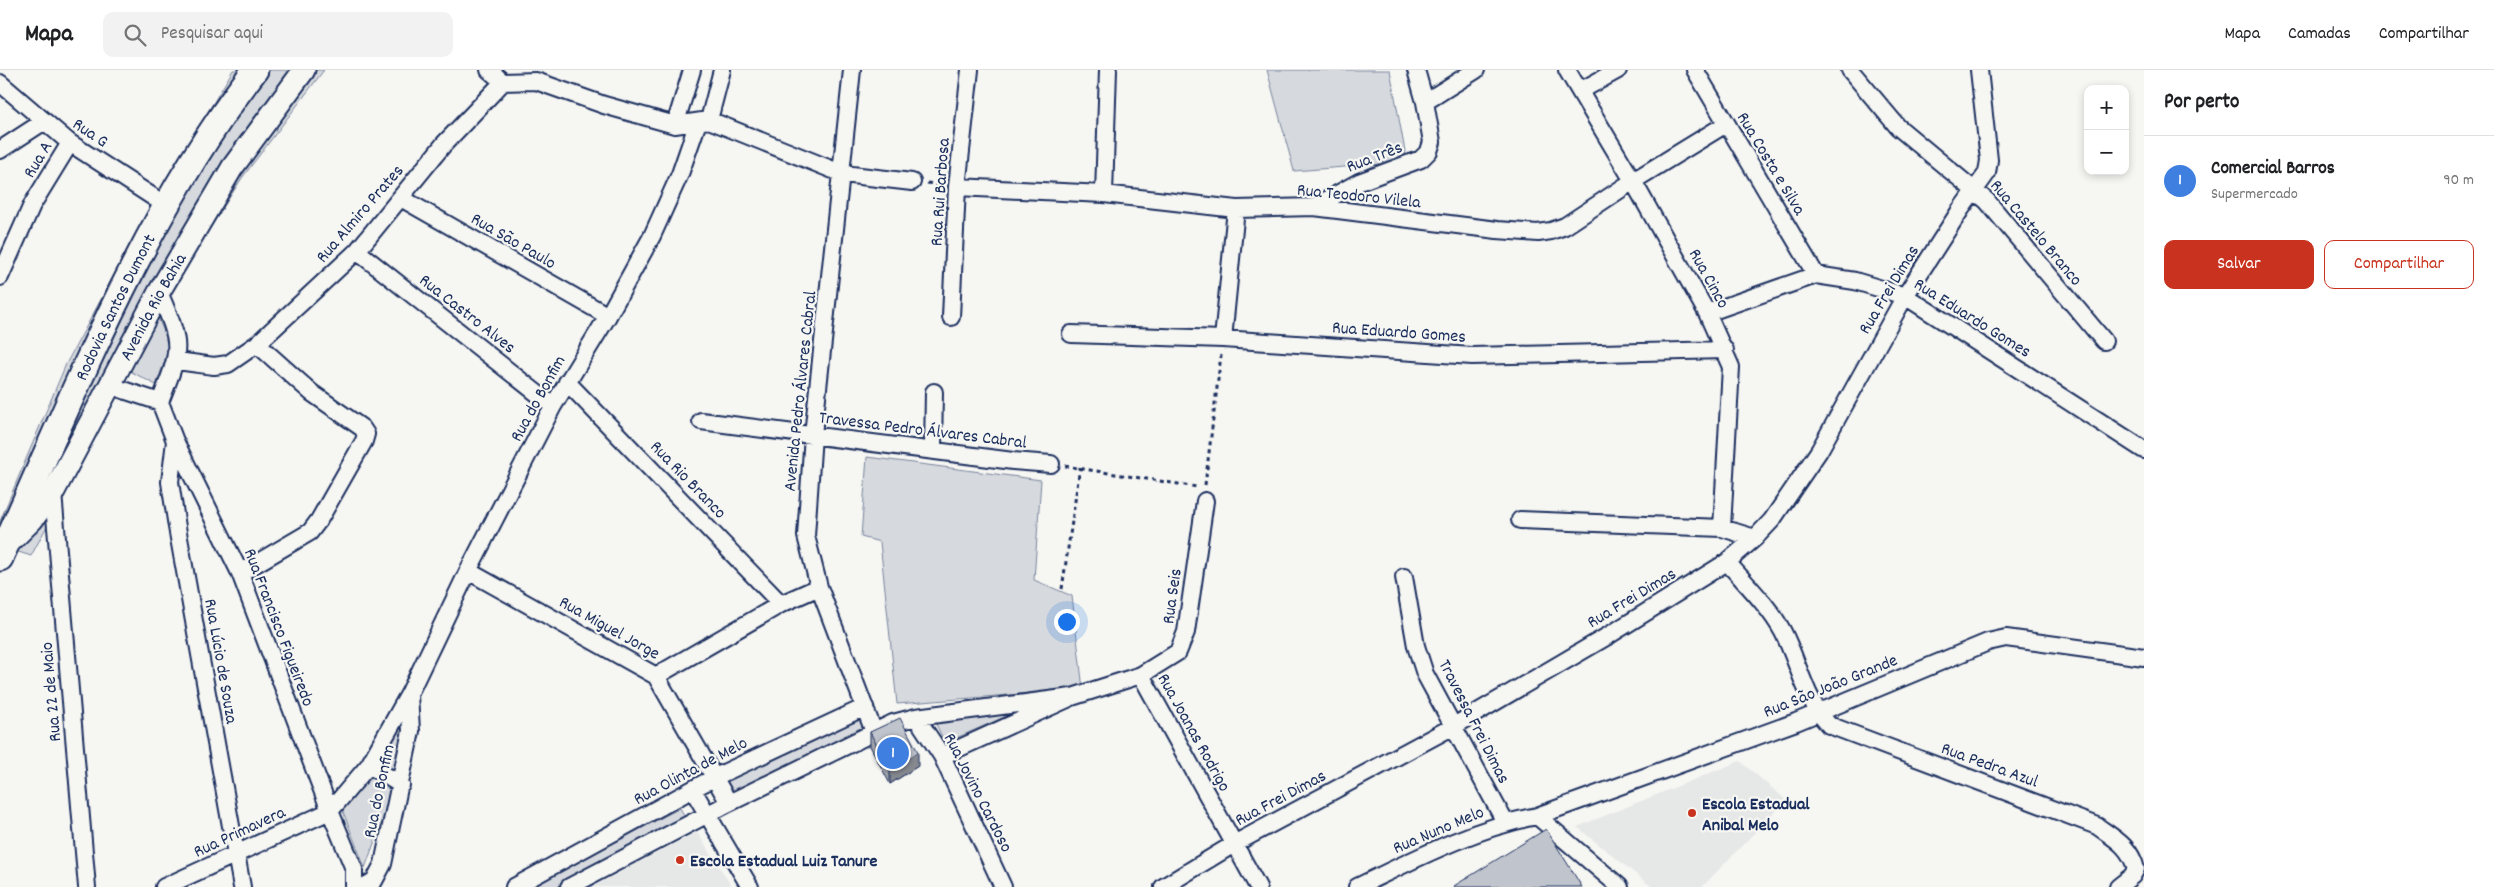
<!DOCTYPE html>
<html lang="pt">
<meta charset="utf-8">
<style>
:root{--surface:#fff;--page:#f2f2f2;--text:#202124;--muted:#757577;--line:#e0e0e0;--accent:#c8321e}
body{margin:0;font-family:Dekko,sans-serif;background:var(--page);color:var(--text)}
.controls{position:absolute;right:15px;top:15px;display:grid;overflow:hidden;border-radius:10px;box-shadow:0 2px 8px #0003}
.controls button{width:45px;height:45px;display:grid;place-items:center;padding:0;border:0;border-bottom:1px solid var(--line);background:var(--surface);color:var(--text);font:25px sans-serif}
.you{position:absolute;left:1066px;top:551px;width:18px;height:18px;margin:-12px;border:4px solid #fff;border-radius:50%;background:#1a73e8;box-shadow:0 0 0 8px #1a73e833}
.badge{display:grid;place-items:center;width:32px;height:32px;border-radius:50%;background:var(--accent);color:#fff;font-size:16px;font-weight:700}
.pin{position:absolute;translate:-50% -50%;border:2px solid #fff;box-shadow:0 1px 5px #0006}
.list{margin:0;padding:0;list-style:none}
h2{display:flex;justify-content:space-between;align-items:center;height:65px;margin:0;padding:0 20px;font-size:21px}
h2 small{font-size:16px;font-weight:400;color:var(--muted)}
.list li{display:grid;grid-template-columns:32px 1fr auto;gap:15px;align-items:center;box-sizing:border-box;height:90px;padding:0 20px;border-top:1px solid var(--line)}
.list b{display:block;font-size:19px;white-space:nowrap}
.list p{margin:0;font-size:16px;white-space:nowrap;color:var(--muted)}
.list em{font-size:16px;font-style:normal;color:var(--muted)}
.actions{display:flex;gap:10px;padding:15px 20px}
.actions a{flex:1;padding:11px 0;border:1px solid var(--accent);border-radius:10px;text-align:center;font-size:18px;color:var(--accent)}
.actions .main{background:var(--accent);color:#fff}
.icon{flex:none;width:28px;height:28px;fill:none;stroke:currentColor;stroke-width:2;stroke-linecap:round;stroke-linejoin:round}
.map{position:relative;flex:none;width:2144px;height:817px;overflow:hidden}
header{display:flex;align-items:center;gap:30px;box-sizing:border-box;height:70px;padding:0 25px;background:var(--surface);border-bottom:1px solid var(--line)}
header strong{font-size:24px}
nav{display:flex;gap:28px;margin-inline-start:auto;font-size:18px}
.search{width:350px;height:45px;background:var(--page);display:flex;align-items:center;gap:12px;box-sizing:border-box;padding:0 18px;border-radius:10px;color:var(--muted);font-size:19px}
main{display:flex}
aside{flex:1;background:var(--surface)}
.map>svg:first-child{display:block}
</style>
<header>
<strong>Mapa</strong>
<div class="search"><svg class="icon" aria-label="search" viewBox="0 0 24 24"><circle cx="10" cy="10" r="6"/><path d="M15 15l6 6"/></svg>Pesquisar aqui</div>
<nav><a>Mapa</a><a>Camadas</a><a>Compartilhar</a></nav>
</header>
<main>
<div class="map">
<svg width="2144" height="817" viewBox="0 0 2144 817">
<rect width="100%" height="100%" fill="#f6f6f2"/>
<filter id="ink" filterUnits="userSpaceOnUse"><feTurbulence type="fractalNoise" baseFrequency=".02" numOctaves="2"/><feDisplacementMap in="SourceGraphic" scale="10" xChannelSelector="R" yChannelSelector="G"/><feConvolveMatrix kernelMatrix="1 2 1 2 8 2 1 2 1" color-interpolation-filters="sRGB"/></filter>
<g filter="url(#ink)">
<path fill="#e6e7e7" d="M1740,691L1786,730L1702,817H1652L1577,757Z
M697,762L732,817H592Z"/>
<path fill="#d6d9dd" stroke="#78849e" d="M233,0H324L242,108L156,243L170,276L156,315L130,301L31,486L0,476V451L66,294L151,137Z
M1267,0H1390L1407,92L1294,101Z
M867,387L1041,410L1034,510L1072,526L1083,619L897,634L880,472L861,467Z
M1020,640L945,673L934,650Z
M858,644L863,658L729,724L721,709Z
M403,650L399,705L365,798L342,739L379,689Z
M680,738L688,752L563,817H530Z"/>
<g fill="none" stroke-linecap="round" stroke-linejoin="round">
<defs>
<path id="minor" d="M489,0L503,12L536,11L604,35L675,55L709,50L843,104L912,112
M852,0L813,365L806,466L819,517L874,662
M1416,0L1425,32
M1567,0L1633,111L1707,243L1731,297L1722,458
M1695,0L1816,205
M1850,0L1898,57L1987,131L2104,271
M0,13L70,73L167,136
M1580,21L1618,0
M709,50L722,0
M675,55L692,0
M0,80L43,52
M957,117L1104,124L1236,139L1314,137L1497,160L1538,163L1551,161L1565,156L1633,111L1726,54
M1104,124L1108,0
M401,128L608,246
M1314,137L1359,112L1421,89L1429,81L1432,72L1425,32L1476,0
M357,181L553,336
M0,207L32,135L70,73
M159,222C182,276 182,277 160,332
M1707,243L1816,205L1855,211L1905,226L2144,380
M951,247L957,117L970,0
M1071,264L1223,269L1472,286L1725,280
M1223,269L1236,139
M177,291L214,296L228,294L257,274L357,181L444,74L503,12
M567,312L781,534
M111,316L160,332
M160,332L175,371L240,503L330,741L354,799V817
M701,351L1013,391L1051,394
M175,371L170,412L177,457L242,817
M933,379L934,322
M53,423L87,817
M1520,450L1722,458L1755,468
M1727,492C1746,514 1769,536 1783,562C1799,593 1805,630 1829,655L2097,756C2115,769 2130,776 2136,799L2132,806L2118,817
M468,501L656,606L729,733
M240,503L310,462L319,450L364,371L366,364L362,358L312,323L257,274
M1404,507L1416,576L1425,604L1505,752
M1141,605L1258,817
M656,606L781,534L819,517
M916,647L942,686L1003,817
M942,686L1072,627L1141,605L1178,582L1186,562L1205,431
M369,695L401,715
M693,720L750,817
M1537,746L1620,817
M164,817L330,741L369,695L409,624L468,501L553,336L608,246L652,166L680,104L698,52
M363,817L374,811L383,794L411,661L409,624
M514,817L715,707L865,637
M569,817L729,733L893,653L916,647L1072,627
M1163,817L1234,774L1454,656L1611,564L1727,492L1755,468L1772,450L1819,381L1905,226L1961,139L1987,103L1989,90L1979,0
M1357,817C1415,789 1474,758 1537,746L1796,652L1988,572L2006,568L2144,587"/>
<g id="major">
<path id="s1" d="M9,473L32,450L53,423L159,222L232,98L304,0"/>
</g>
<g id="highway">
<path id="s2" d="M0,488C75,322 143,146 255,0"/>
</g>
</defs>
<use href="#minor" stroke="#1b2f5e" stroke-width="20"/>
<use href="#major" stroke="#1b2f5e" stroke-width="25"/>
<use href="#highway" stroke="#1b2f5e" stroke-width="29"/>
<path stroke="#1b2f5e" stroke-width="3" stroke-dasharray="4 4" stroke-linecap="butt" d="M927,113L941,115
M1065,396L1197,417
M1205,415L1221,285
M1062,519L1080,397"/>
<use href="#minor" stroke="#f6f6f2" stroke-width="16"/>
<use href="#major" stroke="#f6f6f2" stroke-width="21"/>
<use href="#highway" stroke="#f6f6f2" stroke-width="25"/>
</g>
<path fill="#a5a9b0" stroke="#1b2f5e" d="M870,662L918,696L890,714L870,676Z"/>
<path fill="#868990" stroke="#1b2f5e" d="M918,682V696L890,714V701Z"/>
<path fill="#c0c4cd" stroke="#1b2f5e" d="M900,648L918,682L890,701L870,662Z
M1546,759L1582,817H1455L1454,816Z"/>
</g>
<g fill="#c8321e" stroke="#f6f6f2" stroke-width="2">
<circle cx="1692" cy="743" r="5"/>
<circle cx="680" cy="790" r="5"/>
</g>
<g text-anchor="middle" stroke-width="4.5" stroke-linejoin="round" paint-order="stroke">
<g font-size="18" fill="#1b2f5e" stroke="#f6f6f2">
<text transform="translate(91 62) rotate(34)" y="6">Rua G</text>
<text transform="translate(1374 86) rotate(-21)" y="6">Rua Três</text>
<text transform="translate(37 89) rotate(-59)" y="6">Rua A</text>
<text transform="translate(1772 93) rotate(59)" y="6">Rua Costa e Silva</text>
<text transform="translate(939 122) rotate(-86)" y="6">Rua Rui Barbosa</text>
<text transform="translate(1359 125) rotate(6)" y="6">Rua Teodoro Vilela</text>
<text transform="translate(359 143) rotate(-49)" y="6">Rua Almiro Prates</text>
<text transform="translate(2037 162) rotate(50)" y="6">Rua Castelo Branco</text>
<text transform="translate(514 170) rotate(30)" y="6">Rua São Paulo</text>
<text transform="translate(1710 208) rotate(61)" y="6">Rua Cinco</text>
<text transform="translate(1888 219) rotate(-59)" y="6">Rua Frei Dimas</text>
<text dy="6" stroke="none"><textPath href="#s1" startOffset="278">Avenida Rio Bahia</textPath></text>
<text dy="6" stroke="none"><textPath href="#s2" startOffset="276">Rodovia Santos Dumont</textPath></text>
<text transform="translate(468 243) rotate(38)" y="6">Rua Castro Alves</text>
<text transform="translate(1973 247) rotate(32)" y="6">Rua Eduardo Gomes</text>
<text transform="translate(1399 261) rotate(4)" y="6">Rua Eduardo Gomes</text>
<text transform="translate(799 321) rotate(-84)" y="6">Avenida Pedro Álvares Cabral</text>
<text transform="translate(537 328) rotate(-61)" y="6">Rua do Bonfim</text>
<text transform="translate(923 359) rotate(7)" y="6">Travessa Pedro Álvares Cabral</text>
<text transform="translate(689 409) rotate(46)" y="6">Rua Rio Branco</text>
<text transform="translate(1171 526) rotate(-82)" y="6">Rua Seis</text>
<text transform="translate(1631 527) rotate(-31)" y="6">Rua Frei Dimas</text>
<text transform="translate(280 557) rotate(69)" y="6">Rua Francisco Figueiredo</text>
<text transform="translate(610 557) rotate(29)" y="6">Rua Miguel Jorge</text>
<text transform="translate(222 591) rotate(80)" y="6">Rua Lúcio de Souza</text>
<text transform="translate(1830 615) rotate(-22)" y="6">Rua São João Grande</text>
<text transform="translate(50 622) rotate(-95)" y="6">Rua 22 de Maio</text>
<text transform="translate(1475 651) rotate(63)" y="6">Travessa Frei Dimas</text>
<text transform="translate(1195 662) rotate(61)" y="6">Rua Joanas Rodrigo</text>
<text transform="translate(1990 694) rotate(20)" y="6">Rua Pedra Azul</text>
<text transform="translate(690 700) rotate(-28)" y="6">Rua Olinta de Melo</text>
<text transform="translate(378 721) rotate(-78)" y="6">Rua do Bonfim</text>
<text transform="translate(979 722) rotate(63)" y="6">Rua Jovino Cardoso</text>
<text transform="translate(1280 727) rotate(-28)" y="6">Rua Frei Dimas</text>
<text transform="translate(1438 759) rotate(-23)" y="6">Rua Nuno Melo</text>
<text transform="translate(239 761) rotate(-25)" y="6">Rua Primavera</text>
</g>
<g font-size="18" font-weight="bold" fill="#1b2f5e" stroke="#f6f6f2" text-anchor="start">
<text x="1702" y="739">Escola Estadual<tspan x="1702" dy="21">Anibal Melo</tspan></text>
<text x="690" y="796">Escola Estadual Luiz Tanure</text>
</g>
</g>
</svg>
<div class="controls">
<button>+</button>
<button>−</button>
</div>
<div class="you"></div>
<div class="pin badge" style="left:893px;top:683px;background:#3f7fe0">1</div>
</div>
<aside>
<h2>Por perto<small></small></h2>
<ul class="list">
<li><span class="badge" style="background:#3f7fe0">1</span><div><b>Comercial Barros</b><p>Supermercado</p></div><em>90 m</em></li>
</ul>
<div class="actions"><a class="main">Salvar</a><a>Compartilhar</a></div>
</aside>
</main>
